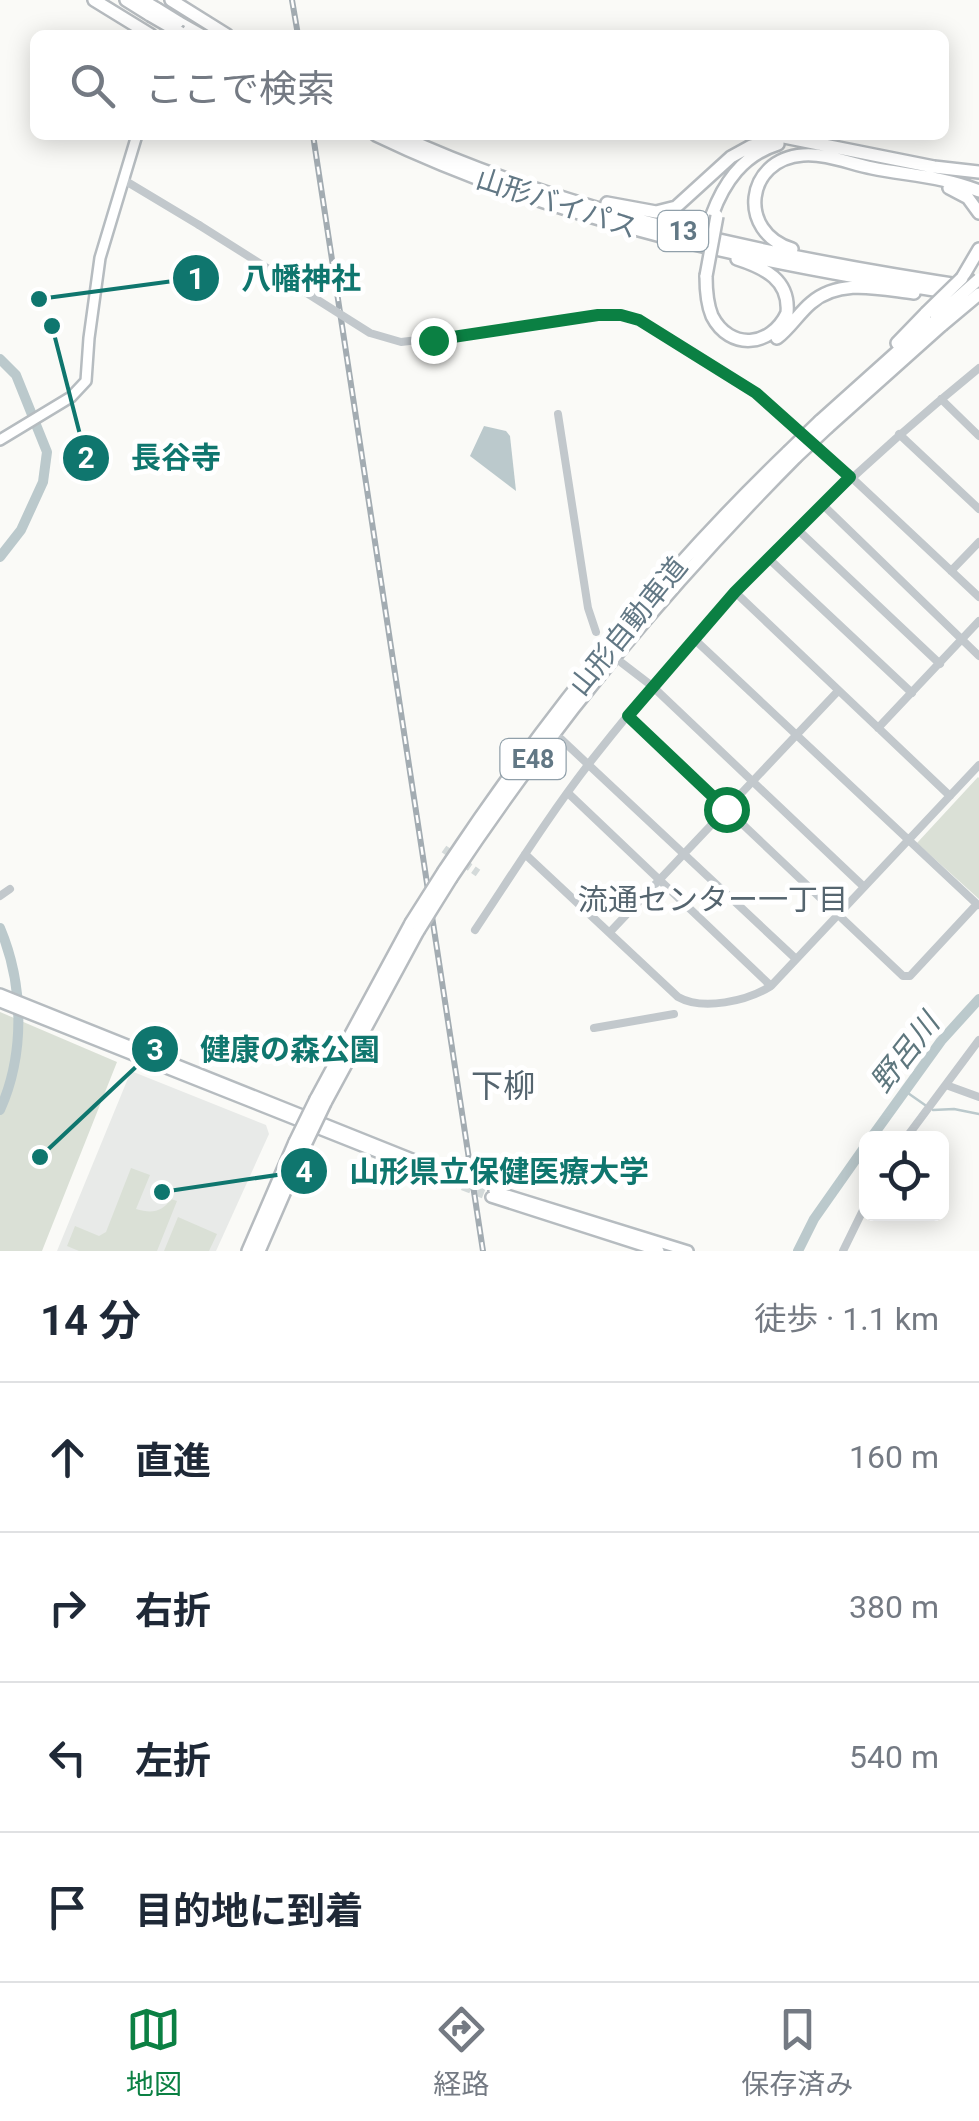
<!DOCTYPE html>
<html lang="ja">
<meta charset="utf-8">
<style>
:root{--surface:#fff;--page:#f2f2f3;--text:#1f2937;--muted:#747a83;--line:#e0e1e3;--accent:#0b8043}
body{margin:0;font-family:Roboto,"Noto Sans JP",sans-serif;background:var(--page);color:var(--text)}
.controls{position:absolute;right:30px;bottom:30px;display:grid;overflow:hidden;border-radius:15px;box-shadow:0 5px 25px #0003}
.controls button{width:90px;height:90px;display:grid;place-items:center;padding:0;border:0;border-bottom:2px solid var(--line);background:var(--surface);color:var(--text);font:50px sans-serif}
.stop{position:absolute;width:30px;height:30px;margin:-22px;border:8px solid #0b8043;border-radius:50%;background:#fff}
.stop.end{background:#0b8043;border-color:#fff;box-shadow:0 2px 10px #0008}
.list{margin:0;padding:0;list-style:none}
h2{display:flex;justify-content:space-between;align-items:center;height:130px;margin:0;padding:0 40px;font-size:42px}
h2 small{font-size:32px;font-weight:400;color:var(--muted)}
.list li{display:grid;grid-template-columns:65px 1fr auto;gap:30px;align-items:center;box-sizing:border-box;height:150px;padding:0 40px;border-top:2px solid var(--line)}
.list b{display:block;font-size:38px;white-space:nowrap}
.list em{font-size:32px;font-style:normal;color:var(--muted)}
.icon{flex:none;width:55px;height:55px;fill:none;stroke:currentColor;stroke-width:2;stroke-linecap:round;stroke-linejoin:round}
.map{position:relative;flex:none;width:979px;height:1251px;overflow:hidden}
.search{position:absolute;background:var(--surface);box-shadow:0 5px 25px #0003;left:30px;right:30px;top:30px;height:110px;display:flex;align-items:center;gap:25px;box-sizing:border-box;padding:0 35px;border-radius:15px;color:var(--muted);font-size:38px}
.sheet{height:730px;background:var(--surface)}
nav{display:flex;justify-content:space-around;align-items:center;box-sizing:border-box;height:140px;border-top:2px solid var(--line);background:var(--surface);font-size:28px;color:var(--muted)}
nav a{display:grid;justify-items:center;gap:5px}
nav .on{color:var(--accent)}
.map>svg:first-child{display:block}
</style>
<div class="map">
<svg width="979" height="1251" viewBox="0 0 979 1251">
<rect width="100%" height="100%" fill="#fafaf7"/>
<path fill="#e8eae8" d="M131,1071L266,1125L269,1134L216,1251H57Z"/>
<path fill="#dae0d6" d="M978,777L979,778V899L917,843Z
M0,1012L117,1062L42,1251H0Z
M131,1168L150,1175L136,1209C152,1214 162,1212 171,1199L177,1201L157,1251H79L67,1246L75,1226L99,1236L106,1232Z
M178,1217L217,1234L209,1251H164Z"/>
<path fill="#bbc9cc" d="M484,426L506,431L510,436L516,491L470,456Z"/>
<g fill="none" stroke-linecap="round" stroke-linejoin="round">
<path stroke="#bbc9cc" stroke-width="2.5" d="M905,1091L925,1105
M933,1110L954,1109L979,1114"/>
<path stroke="#bbc9cc" stroke-width="10" d="M0,359L16,375L47,452L43,482L21,530L0,557
M0,928C24,985 25,1054 0,1110
M871,1138L941,1041L979,999
M798,1251L814,1219L866,1145"/>
<path stroke="#d4dada" stroke-width="8" stroke-dasharray="8 4" stroke-linecap="butt" d="M444,849L478,873"/>
<path stroke="#d4dada" stroke-width="9" stroke-dasharray="9 4.5" stroke-linecap="butt" d="M452,1175L494,1191
M450,1181L491,1197"/>
<defs>
<path id="major" d="M0,440L71,397L86,381L89,338L100,258L137,135
M0,994L452,1175
M0,1002L450,1181
M494,1191L688,1251
M491,1197L659,1251"/>
<path id="highway" d="M94,0L151,35
M126,0L150,15
M142,0L157,9
M171,0L227,35
M178,22L201,35
M376,135C557,222 757,263 954,293
M398,135C574,216 788,260 979,288
M949,188L968,198L979,213
M607,203L656,212L676,207L731,157L751,146L784,137L934,167L979,172
M712,215C724,182 743,155 778,144
M792,249C737,232 745,159 803,155C825,153 851,164 872,168C907,175 946,177 979,191
M706,276C706,289 707,304 712,316C730,351 771,347 787,313C790,280 765,268 737,259
M962,278L979,249
M777,338C790,328 799,313 811,303C840,278 880,289 914,293
M897,343L926,313
M820,421L936,317
M828,427L942,325
M444,871C544,720 657,578 788,452
M451,878C554,723 665,589 796,457
M316,1099L411,923
M325,1103L418,931
M248,1251L295,1142
M259,1251L304,1147"/>
</defs>
<use href="#major" stroke="#b6bcc0" stroke-width="14"/>
<use href="#highway" stroke="#b6bbbf" stroke-width="16"/>
<path stroke="#c2c8cc" stroke-width="8" d="M124,180L199,225
M460,335L598,315H621L653,327L755,393L819,447L979,597
M941,399L979,436
M558,414L588,608L596,632
M899,434L979,509
M822,504L979,656
M797,529L940,664
M768,558L912,693
M951,571L979,542
M735,592L950,796
M693,638L978,905
M622,663L652,686L863,886
M628,716L903,976H910L977,904
M878,728L979,621
M561,739L796,959
M568,793L771,986
M525,854L678,997C703,1011 747,1001 771,986L979,765
M0,896L10,889
M475,930C513,873 549,815 591,761C706,614 835,485 979,368
M610,932L838,691
M594,1028L674,1014
M946,1085L979,1097
M906,1138L979,1040
M843,1251L866,1204"/>
<use href="#major" stroke="#fff" stroke-width="9"/>
<use href="#highway" stroke="#fff" stroke-width="11"/>
<defs>
<path id="rail" d="M292,0L298,35
M313,135L483,1251"/>
</defs>
<use href="#rail" stroke="#a3acb2" stroke-width="6"/>
<use href="#rail" stroke="#fff" stroke-width="2.5" stroke-dasharray="8" stroke-linecap="butt"/>
<defs>
<path id="highway-bridge" d="M157,9L178,22
M150,15L181,33
M706,276L717,216
M926,313L962,278
M936,317L979,279
M942,325L979,294
M788,452L820,421
M796,457L828,427
M411,923L444,871
M418,931L451,878
M295,1142L316,1099
M304,1147L325,1103"/>
</defs>
<use href="#highway-bridge" stroke="#b6bbbf" stroke-width="16" stroke-linecap="butt"/>
<path stroke="#c2c8cc" stroke-width="8" d="M199,225L370,333L401,342L460,335"/>
<use href="#highway-bridge" stroke="#fff" stroke-width="11"/>
</g>
<g fill="none" stroke-linecap="round" stroke-linejoin="round">
<path stroke="#0b8043" stroke-width="12" d="M433,340L598,315H621L639,320L756,393L850,477L735,592L628,716L726,809"/>
</g>
<g text-anchor="middle" stroke-width="10" stroke-linejoin="round" paint-order="stroke">
<g fill="#fff" stroke="#91a0aa" stroke-width="2.5">
<rect x="658" y="211" width="50" height="40" rx="8"/>
<rect x="500.5" y="739" width="65" height="40" rx="8"/>
</g>
<g font-size="25" font-weight="bold" fill="#627885">
<text x="683" y="240">13</text>
<text x="533" y="768">E48</text>
</g>
<g font-size="28" fill="#627885" stroke="#fff">
<text transform="translate(557 203) rotate(18)" y="10">山形バイパス</text>
<text transform="translate(628 626) rotate(-51)" y="10">山形自動車道</text>
</g>
<g font-size="30" fill="#55656f" stroke="#fff">
<text x="713" y="910">流通センター一丁目</text>
</g>
<g font-size="30" font-style="italic" fill="#5e777e" stroke="#fff">
<text transform="translate(905 1053) rotate(-52)" y="10">野呂川</text>
</g>
<g font-size="32" fill="#55656f" stroke="#fff">
<text x="503" y="1097">下柳</text>
</g>
</g>
<path fill="none" stroke="#0f766e" stroke-width="4" d="M39 299L196 278M52 326L86 458M40 1157L155 1049M162 1192L304 1171"/>
<g fill="#0f766e" stroke="#fff" stroke-width="4">
<circle cx="39" cy="299" r="10"/>
<circle cx="52" cy="326" r="10"/>
<circle cx="40" cy="1157" r="10"/>
<circle cx="162" cy="1192" r="10"/>
<circle cx="196" cy="278" r="25"/>
<circle cx="86" cy="458" r="25"/>
<circle cx="155" cy="1049" r="25"/>
<circle cx="304" cy="1171" r="25"/>
</g>
<g font-size="30" text-anchor="middle" font-weight="bold" fill="#fff">
<text x="196" y="289">1</text>
<text x="86" y="468">2</text>
<text x="155" y="1060">3</text>
<text x="304" y="1182">4</text>
</g>
<g font-size="30" text-anchor="middle" font-weight="bold" fill="#0f766e" stroke="#fff" stroke-width="10" stroke-linejoin="round" paint-order="stroke">
<text x="301" y="289">八幡神社</text>
<text x="176" y="468">長谷寺</text>
<text x="290" y="1060">健康の森公園</text>
<text x="499" y="1182">山形県立保健医療大学</text>
</g>
</svg>
<div class="controls">
<button><svg class="icon" aria-label="locate" viewBox="0 0 24 24"><circle cx="12" cy="12" r="6"/><path d="M12 2v4M12 18v4M2 12h4M18 12h4"/></svg></button>
</div>
<div class="stop" style="left:726px;top:809px"></div>
<div class="stop end" style="left:433px;top:340px"></div>
<div class="search"><svg class="icon" aria-label="search" viewBox="0 0 24 24"><circle cx="10" cy="10" r="6"/><path d="M15 15l6 6"/></svg>ここで検索</div>
</div>
<section class="sheet">
<h2>14 分<small>徒歩 · 1.1 km</small></h2>
<ul class="list">
<li><svg class="icon" aria-label="ahead" viewBox="0 0 24 24"><path d="M12 20V5M6 11l6-6 6 6"/></svg><div><b>直進</b></div><em>160 m</em></li>
<li><svg class="icon" aria-label="right" viewBox="0 0 24 24"><path d="M7 20v-9h11M14 6l5 5-5 5"/></svg><div><b>右折</b></div><em>380 m</em></li>
<li><svg class="icon" aria-label="left" viewBox="0 0 24 24"><path d="M17 20v-9H6M10 6l-5 5 5 5"/></svg><div><b>左折</b></div><em>540 m</em></li>
<li><svg class="icon" aria-label="arrive" viewBox="0 0 24 24"><path d="M6 21V4h12l-3 4 3 4H6"/></svg><div><b>目的地に到着</b></div></li>
</ul>
</section>
<nav>
<a class="on"><svg class="icon" aria-label="map" viewBox="0 0 24 24"><path d="M3 6l6-2 6 2 6-2v14l-6 2-6-2-6 2zM9 4v14M15 6v14"/></svg>地図</a>
<a><svg class="icon" aria-label="directions" viewBox="0 0 24 24"><path d="M12 3l9 9-9 9-9-9zM9 14v-3h6M13 9l2 2-2 2"/></svg>経路</a>
<a><svg class="icon" aria-label="saved" viewBox="0 0 24 24"><path d="M7 4h10v16l-5-4-5 4z"/></svg>保存済み</a>
</nav>
